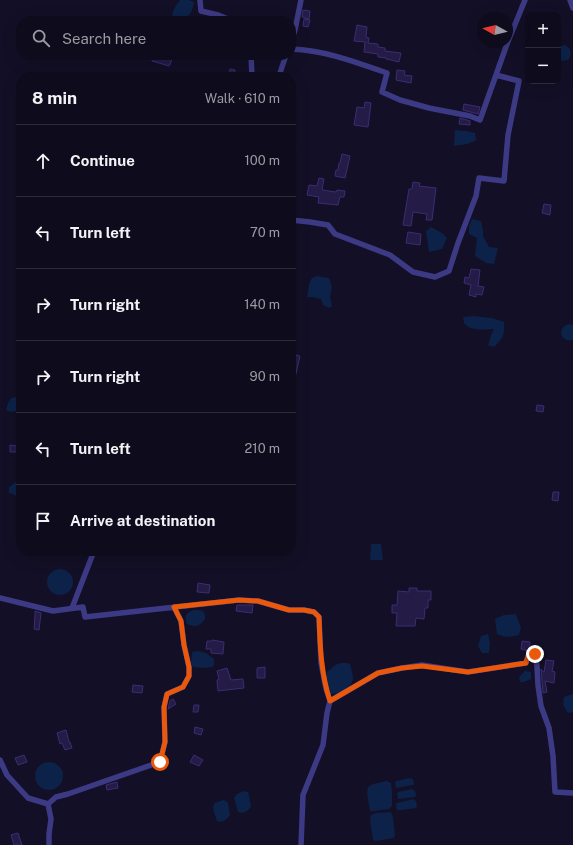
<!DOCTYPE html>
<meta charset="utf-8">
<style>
:root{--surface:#0e0b1c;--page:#171425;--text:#f1f3f6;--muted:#9b9ba3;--line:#2e2b3b}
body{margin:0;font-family:"Public Sans",sans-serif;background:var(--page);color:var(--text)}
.controls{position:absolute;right:12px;top:12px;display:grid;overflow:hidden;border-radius:8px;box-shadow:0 4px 16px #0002}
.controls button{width:36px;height:36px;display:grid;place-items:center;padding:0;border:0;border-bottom:1px solid var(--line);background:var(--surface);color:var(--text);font:20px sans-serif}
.compass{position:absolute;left:477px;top:12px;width:36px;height:36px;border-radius:50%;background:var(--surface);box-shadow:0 4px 16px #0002;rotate:278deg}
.stop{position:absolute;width:12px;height:12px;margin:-9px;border:3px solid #ea580c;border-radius:50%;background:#fff}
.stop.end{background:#ea580c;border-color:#fff;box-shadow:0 1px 4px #0008}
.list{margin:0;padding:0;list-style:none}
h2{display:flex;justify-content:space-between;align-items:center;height:52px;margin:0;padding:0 16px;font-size:17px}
h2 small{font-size:13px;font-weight:400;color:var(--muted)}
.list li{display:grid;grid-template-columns:26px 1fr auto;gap:12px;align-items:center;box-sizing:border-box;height:72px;padding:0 16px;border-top:1px solid var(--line)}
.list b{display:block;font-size:15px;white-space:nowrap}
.list em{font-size:13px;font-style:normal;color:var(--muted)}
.icon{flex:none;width:22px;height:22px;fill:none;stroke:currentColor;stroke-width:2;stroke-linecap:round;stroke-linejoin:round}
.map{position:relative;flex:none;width:573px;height:845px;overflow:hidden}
.search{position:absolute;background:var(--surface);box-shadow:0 4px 16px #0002;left:16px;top:16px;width:280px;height:44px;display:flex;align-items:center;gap:10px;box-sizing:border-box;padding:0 14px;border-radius:16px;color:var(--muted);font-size:15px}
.panel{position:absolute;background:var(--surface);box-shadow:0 4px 16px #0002;left:16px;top:72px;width:280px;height:484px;border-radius:16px}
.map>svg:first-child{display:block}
</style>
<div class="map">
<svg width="573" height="845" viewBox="0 0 573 845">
<rect width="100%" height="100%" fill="#130f26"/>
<path fill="#0c2248" d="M180,0H189L194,2C192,15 188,19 175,19L172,14L175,7Z
M564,45C571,47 573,54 568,60L562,61L558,59V47Z
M455,130L466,131L475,133L476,140C470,144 462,145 454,146Z
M472,219L481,221L483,230V236L489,247L498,248L494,264L486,263L475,256L477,238L469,234V226Z
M431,227L442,233L447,238L442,249L429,252L426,231Z
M317,276L329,278L332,287L330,297L332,306L329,308L323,305L321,299L312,297H307L309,284L312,278Z
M473,316L492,318L504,322C505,335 503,338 494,347L488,345L491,335L494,329C484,329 471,332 464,323L463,317Z
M569,324L573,325V340C560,343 556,328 569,324Z
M16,397L18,400L16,411L11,412L6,410L8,403L11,398Z
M19,480H21V485L19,492L20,497L9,493V487Z
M371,544H381L383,560H370Z
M47 582a13 13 0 1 1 26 0a13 13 0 1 1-26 0Z
M194,610C201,610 206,610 205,619C200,626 196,628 187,624L186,621V615L189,612Z
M516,614L521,628L519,635C510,637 505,638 497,634L495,619L504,615Z
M488,634L490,644L489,653H482L478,646L481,636Z
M198,651L206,653L214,659V665L212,667L205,668L193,667L191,663L192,652Z
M341,663H347L350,664C351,669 353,673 353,678C352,689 340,694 330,694L327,683V672L335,665Z
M525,671L531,672V679L524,682H520L519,677Z
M573,694V712L568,713L563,705L564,697Z
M35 776a14 14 0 1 1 28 0a14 14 0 1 1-28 0Z
M410,778L413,779L414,784L413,785L396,788L395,783L396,781Z
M387,781L391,783L392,792V806L389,809L374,811H370L367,793L368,787L373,784Z
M412,789L415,791L416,795L415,797L398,799L397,794L398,792Z
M244,791L248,792L249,795L251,806C249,811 243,814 238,812L234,798L237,794Z
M413,799L416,801L417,806L416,808L402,810H397L396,805L397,803Z
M223,800L226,801L228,803L230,815C227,820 222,823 217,821L214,812L213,806L215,803Z
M391,812L393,817L395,835L394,838L376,841L373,840L370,821L371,815L376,813Z"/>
<path fill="#241b47" stroke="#3b2d73" d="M303,10L310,11L309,19L302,17Z
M304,19L310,20L308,27L303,26Z
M357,25L367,27L366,37L369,38L368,43L378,44V47L385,48V51L401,53L399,62L391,60L386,59V58L378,57V54L364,52L365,42L354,41Z
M154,55H173L170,65H169V66L152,61Z
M230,69L235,70L234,77H229Z
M397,70L405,71L404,75L412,76L411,83L396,80Z
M365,102L371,103L368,127L354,125L357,107L364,108Z
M464,104L480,107L478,114L463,110Z
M460,118L470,121V125L459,124Z
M342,154L350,156L345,178L335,176L336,170H338L339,163H340Z
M319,178L324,179L322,190L336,192L337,190L345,191L344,197H340L338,205L318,203L319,197L307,195L309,185L317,186Z
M413,182L420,183L419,186L436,188L432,220H426L427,214L413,212L411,226L403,225L409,189H412Z
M544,204L551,205L550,215L542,213Z
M408,232L421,234L420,245L406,243Z
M471,269L480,270L478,286L484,287L482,295L476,294V297L469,295L471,285L464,283L465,277L469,278Z
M291,354L300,356L293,387H291V367L293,360L291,359Z
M537,405L544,406L543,412L536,411Z
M10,445L18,446V452H10Z
M553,492H559L558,501L552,500Z
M198,583L210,585L209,593L197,592Z
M409,588H417V591H431V600H428V608H425L424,619L416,618L415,626H396L397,613H392V605H397L398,591L409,592Z
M237,605H253L252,613L236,611Z
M35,611L41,613L39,630L34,629L35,616Z
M212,640L224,642L223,654L211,653V649H206L207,641H212Z
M522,641L530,642L529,651L521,649Z
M546,660L554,661L552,671L555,672L554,683L545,681L547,692L543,693L541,669L542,671L544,672Z
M265,667V678H257V668Z
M227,668L231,680L243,679L244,688L218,691L217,680L219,679L217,671Z
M133,685L143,686L142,693L132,692Z
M173,699L176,704L168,709L170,701Z
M194,705H199L198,712H193Z
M195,727L203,729L201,735L194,733Z
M66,730L69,742H70L72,748L65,750L62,743L60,744L57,733Z
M24,755L27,762L18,765L15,758Z
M194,755L203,760L199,766L190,762Z
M117,782L118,788L107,790L106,785Z
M18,833L22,845H14L11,835Z"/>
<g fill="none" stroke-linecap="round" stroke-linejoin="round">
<path stroke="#3d3a85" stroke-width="5.5" d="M200,0L201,11L218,15L233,21
M570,0L573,8
M291,41L295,30L301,0
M291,49C324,50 356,62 387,73L382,92L400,100L429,108L470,116L480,120L507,44L525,0
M251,55L252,77
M279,77L280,73L286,55
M291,127C295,144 293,161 291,178
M291,211V220L310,222L328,225L335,234L390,255L413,272L435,277L449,271L458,243L476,196L479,178L504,181L508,135L519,81L496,75
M0,598L53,611L83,607L85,617L239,600L258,601L289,610H304L314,612L319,617L321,663L326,689L330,701L327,713L323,745L303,795L301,845
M72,608L94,551
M330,701L378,673L402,668L422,665L468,672L526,663L528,656L535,654L537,666L538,685L541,706L549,728L553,756L555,792L573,793
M0,760L7,775L28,798L48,804L51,819L49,834V845
M48,804L56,797L68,794L160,762L165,742L164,707L167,694L183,687L189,676V667L184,645L181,621L174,607"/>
</g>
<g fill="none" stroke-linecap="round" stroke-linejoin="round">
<path stroke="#ea580c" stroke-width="5" d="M160,762L165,742L164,707L167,694L183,687L189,676V667L184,645L181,621L174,607L239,600L258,601L289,610H304L314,612L319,617C320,646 321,674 330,701L378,673L402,668L422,666L468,672L526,663L528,656L535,654"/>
</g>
</svg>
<div class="controls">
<button>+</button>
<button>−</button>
</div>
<svg class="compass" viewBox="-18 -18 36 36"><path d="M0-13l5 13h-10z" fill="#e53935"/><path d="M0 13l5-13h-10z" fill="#9b9ba3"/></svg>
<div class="stop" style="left:160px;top:762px"></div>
<div class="stop end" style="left:535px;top:654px"></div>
<div class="search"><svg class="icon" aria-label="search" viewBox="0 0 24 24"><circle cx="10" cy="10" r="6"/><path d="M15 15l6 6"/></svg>Search here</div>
<section class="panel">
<h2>8 min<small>Walk · 610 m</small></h2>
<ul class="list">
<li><svg class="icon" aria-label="ahead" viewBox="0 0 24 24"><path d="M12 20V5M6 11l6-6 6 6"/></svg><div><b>Continue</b></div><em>100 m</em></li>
<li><svg class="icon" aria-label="left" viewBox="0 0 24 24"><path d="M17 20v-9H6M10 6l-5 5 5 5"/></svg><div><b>Turn left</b></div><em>70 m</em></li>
<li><svg class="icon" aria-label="right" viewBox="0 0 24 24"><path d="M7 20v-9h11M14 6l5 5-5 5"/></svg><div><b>Turn right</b></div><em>140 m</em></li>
<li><svg class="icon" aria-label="right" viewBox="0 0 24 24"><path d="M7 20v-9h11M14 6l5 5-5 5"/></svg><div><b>Turn right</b></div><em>90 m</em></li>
<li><svg class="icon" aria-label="left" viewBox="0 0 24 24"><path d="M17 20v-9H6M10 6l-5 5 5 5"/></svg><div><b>Turn left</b></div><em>210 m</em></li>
<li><svg class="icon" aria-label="arrive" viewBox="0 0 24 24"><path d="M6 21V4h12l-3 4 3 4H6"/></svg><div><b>Arrive at destination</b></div></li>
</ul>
</section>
</div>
